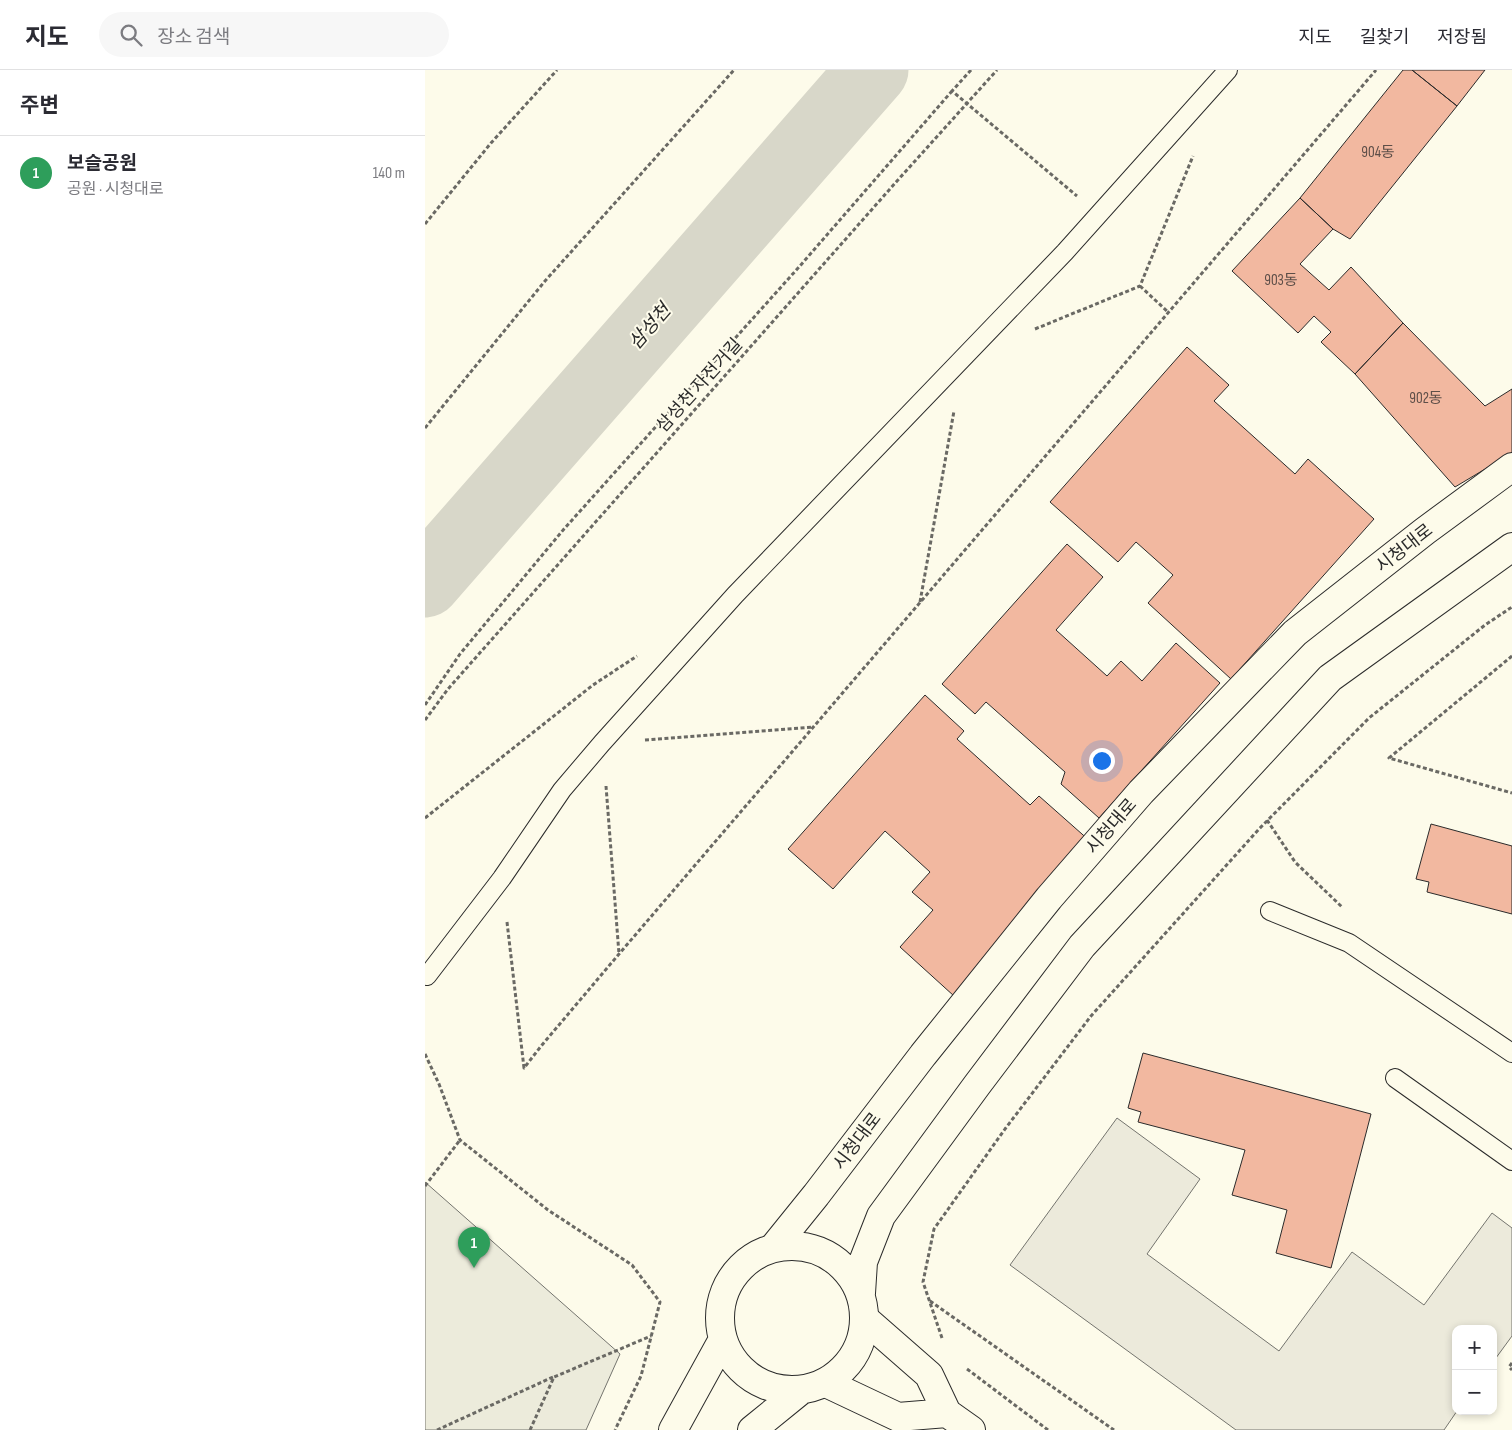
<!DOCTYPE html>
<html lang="ko">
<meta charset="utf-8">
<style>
:root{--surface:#fff;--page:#f7f7f7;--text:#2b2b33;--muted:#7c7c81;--line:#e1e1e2;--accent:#c62828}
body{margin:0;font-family:"Sofia Sans Condensed","Noto Sans KR",sans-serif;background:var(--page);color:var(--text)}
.controls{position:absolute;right:15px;bottom:15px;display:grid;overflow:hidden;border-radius:10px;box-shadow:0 2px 8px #0003}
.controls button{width:45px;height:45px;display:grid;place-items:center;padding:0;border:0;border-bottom:1px solid var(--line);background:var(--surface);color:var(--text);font:25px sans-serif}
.you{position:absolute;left:676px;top:690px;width:18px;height:18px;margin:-12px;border:4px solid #fff;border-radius:50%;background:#1a73e8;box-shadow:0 0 0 8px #1a73e833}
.badge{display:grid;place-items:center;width:32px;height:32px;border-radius:50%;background:var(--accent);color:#fff;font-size:16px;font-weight:700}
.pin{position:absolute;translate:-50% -41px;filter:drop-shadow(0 1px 2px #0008)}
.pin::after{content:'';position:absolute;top:26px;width:18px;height:15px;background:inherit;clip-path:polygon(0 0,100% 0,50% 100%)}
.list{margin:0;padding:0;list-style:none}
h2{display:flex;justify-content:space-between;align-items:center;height:65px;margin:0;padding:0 20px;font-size:21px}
h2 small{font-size:16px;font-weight:400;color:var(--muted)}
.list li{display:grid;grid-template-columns:32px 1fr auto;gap:15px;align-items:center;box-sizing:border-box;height:75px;padding:0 20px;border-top:1px solid var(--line)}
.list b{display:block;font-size:19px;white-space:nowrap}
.list p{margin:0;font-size:16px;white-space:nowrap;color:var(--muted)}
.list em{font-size:16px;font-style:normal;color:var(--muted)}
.icon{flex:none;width:28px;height:28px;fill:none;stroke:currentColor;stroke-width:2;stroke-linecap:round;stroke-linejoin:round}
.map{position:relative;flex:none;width:1087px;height:1360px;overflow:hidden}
header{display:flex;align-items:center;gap:30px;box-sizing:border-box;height:70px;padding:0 25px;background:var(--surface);border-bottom:1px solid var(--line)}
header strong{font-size:24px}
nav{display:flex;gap:28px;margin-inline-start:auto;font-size:18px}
.search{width:350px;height:45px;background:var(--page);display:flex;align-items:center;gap:12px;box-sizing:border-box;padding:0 18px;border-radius:28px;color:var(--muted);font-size:19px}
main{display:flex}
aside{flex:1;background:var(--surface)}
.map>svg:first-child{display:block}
</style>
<header>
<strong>지도</strong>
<div class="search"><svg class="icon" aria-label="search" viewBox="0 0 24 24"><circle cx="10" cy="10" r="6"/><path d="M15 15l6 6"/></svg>장소 검색</div>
<nav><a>지도</a><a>길찾기</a><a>저장됨</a></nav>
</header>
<main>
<aside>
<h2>주변<small></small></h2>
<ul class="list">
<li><span class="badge" style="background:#2e9e5b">1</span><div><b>보슬공원</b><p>공원 · 시청대로</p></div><em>140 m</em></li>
</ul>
</aside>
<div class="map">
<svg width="1087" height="1360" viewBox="0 0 1087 1360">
<rect width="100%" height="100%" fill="#fdfbea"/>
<path fill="#ecebdb" stroke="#74746e" d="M0,1112L195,1284L161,1360H0Z"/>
<path fill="#eceadb" stroke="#74746e" d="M692,1048L775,1109L722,1184L854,1281L927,1182L999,1235L1067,1143L1087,1158V1266L1068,1292V1259H1031V1341H1032L1019,1360H811L585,1195Z"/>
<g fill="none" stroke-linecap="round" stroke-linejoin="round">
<path stroke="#d8d7c9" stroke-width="71" d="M0,512L448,0"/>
</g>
<path fill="#f2b8a0" stroke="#2b2b2b" d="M978,0H987L1032,36L925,169L908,159L875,128Z
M987,0H1060L1032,36Z
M875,128L908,159L875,194L904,220L926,197L978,253L930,304L896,272L906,262L889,246L873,263L807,201Z
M978,253L1060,336L1087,319V383L1030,417L930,304Z
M762,277L804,315L789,331L870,404L883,389L949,449L806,609L723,533L748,505L711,472L693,492L625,432Z
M642,474L678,507L631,560L682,606L696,591L717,611L751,573L795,613L674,748L636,714L640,702L561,632L550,644L517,614Z
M500,625L539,661L532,669L605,735L614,726L666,772L529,926L475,877L508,840L487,822L505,802L460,761L408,819L363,779Z
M1006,754L1087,776V844L1002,822L1004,812L991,809Z
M718,983L946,1044L906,1198L851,1183L862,1140L807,1125L820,1080L713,1052L716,1042L703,1038Z"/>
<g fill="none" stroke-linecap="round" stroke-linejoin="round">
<defs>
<path id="lane" d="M845,841L924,873L1087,983
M2,906L77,808L137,720L177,673L310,525L640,182L803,0
M970,1008L1087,1091"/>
<path id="street" d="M440,1249L504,1305L522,1343L546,1360
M401,1313L473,1347L522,1343"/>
<path id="secondary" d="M295 1248a72 72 0 1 1 144 0a72 72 0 1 1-144 0Z
M349,1177L391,1125L498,985L624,828L716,722L870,563L1000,461L1087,397
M436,1223L438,1192L456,1146L552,1015L657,876L905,608L1087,477
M248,1360L297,1271
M327,1360L375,1321"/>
</defs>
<use href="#lane" stroke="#2b2b2b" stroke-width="20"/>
<use href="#street" stroke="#2b2b2b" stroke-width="30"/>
<use href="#secondary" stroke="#2b2b2b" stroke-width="30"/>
<path stroke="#6a6964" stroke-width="3" stroke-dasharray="4 2.5" stroke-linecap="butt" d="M546,0L527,21L652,126
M0,154L66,73L132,0
M715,216L743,242
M610,259L715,216L768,86
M0,358L120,211L309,0
M495,532L529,341
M1087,586L964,688L1087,723
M0,635L35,584L139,459L374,197L527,21
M0,650L23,619L472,111L572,0
M220,670L388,657
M181,716L194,884
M0,748L168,615L212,586
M842,750L870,792L917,837
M82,852L99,998L117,975L194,884L951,0
M0,984L14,1014L35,1070L123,1140L207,1195L235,1232L216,1306L190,1360
M0,1116L35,1070
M505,1231L689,1360
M517,1268L498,1212L509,1159L580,1059L666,946L834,759L944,648L1060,555L1087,537
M1087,1293L1084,1297L1087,1300
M542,1299L623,1360
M12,1360L128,1307
M105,1360L129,1307L226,1266"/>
<use href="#lane" stroke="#fdfbea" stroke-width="18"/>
<use href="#street" stroke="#fdfbea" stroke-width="28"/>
<use href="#secondary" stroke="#fdfbea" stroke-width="28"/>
</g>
<g text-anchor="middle" stroke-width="4" stroke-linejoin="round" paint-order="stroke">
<g font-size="15" fill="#5d4e48">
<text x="953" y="87">904동</text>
<text x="856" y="215">903동</text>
<text x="1001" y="333">902동</text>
</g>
<g font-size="18" fill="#2b2b2b" stroke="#fdfbea">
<text transform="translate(274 315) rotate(-48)" y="6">삼성천 자전거길</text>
<text transform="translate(979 478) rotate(-38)" y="6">시청대로</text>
<text transform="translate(686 756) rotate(-49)" y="6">시청대로</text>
<text transform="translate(432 1071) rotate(-53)" y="6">시청대로</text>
</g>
<g font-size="19" font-style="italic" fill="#2b2b2b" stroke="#fdfbea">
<text transform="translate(224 256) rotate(-49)" y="7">삼성천</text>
</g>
</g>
</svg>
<div class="controls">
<button>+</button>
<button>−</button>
</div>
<div class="you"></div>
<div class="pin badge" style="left:49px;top:1198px;background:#2e9e5b">1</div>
</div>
</main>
